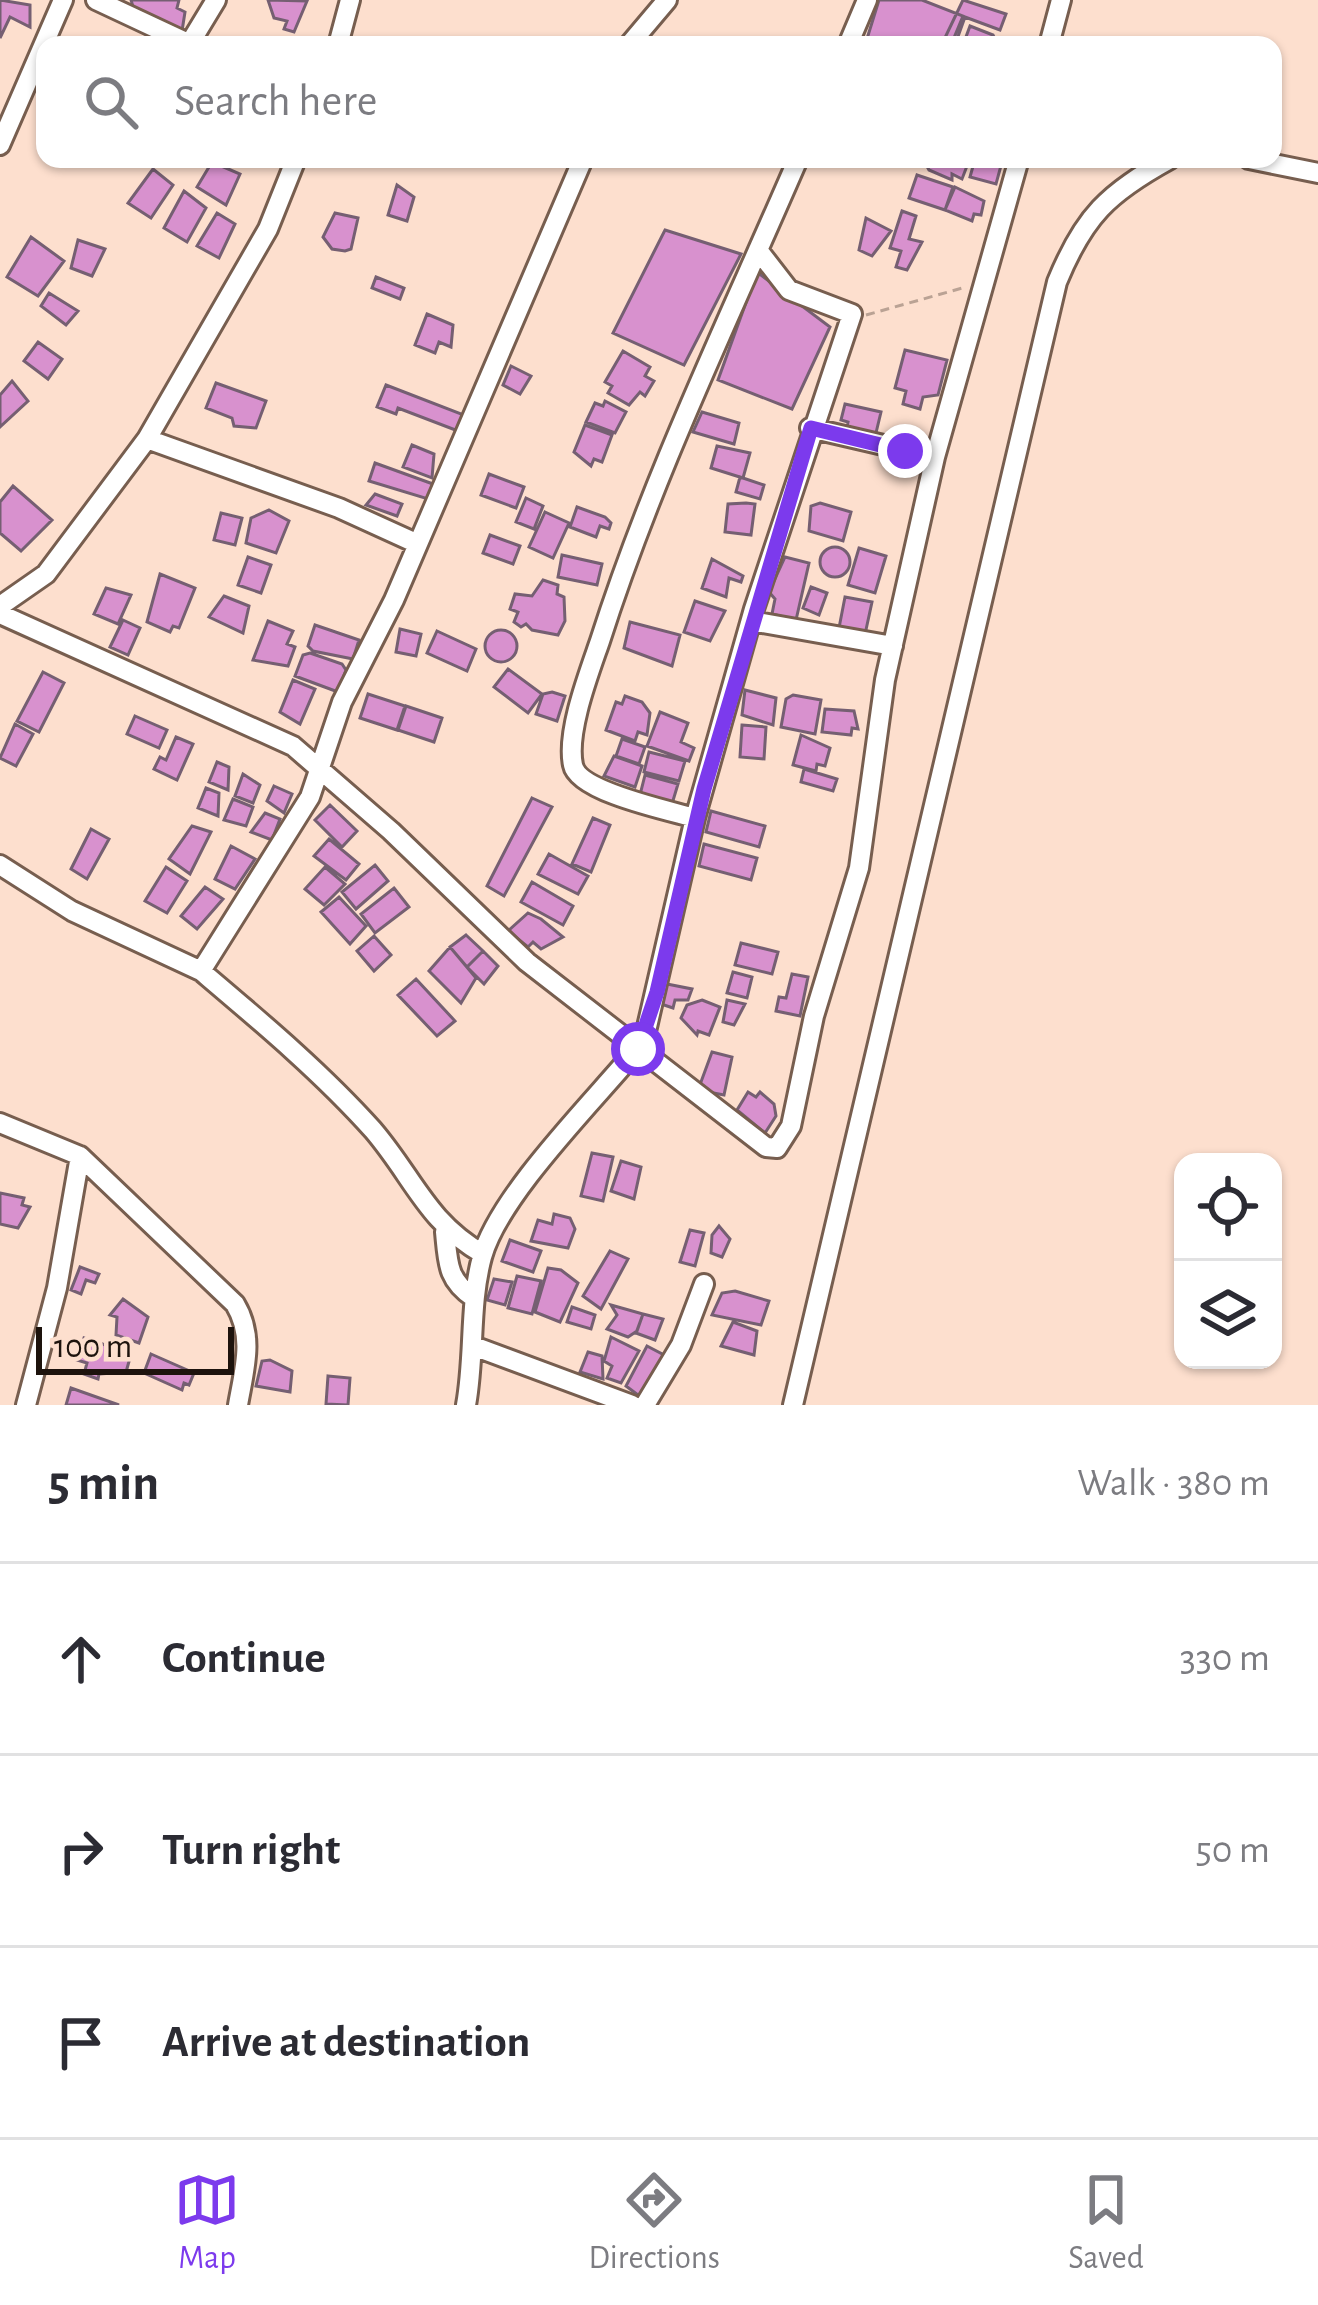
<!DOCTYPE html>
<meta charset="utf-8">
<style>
:root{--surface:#fff;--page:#f2f2f3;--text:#2b2b33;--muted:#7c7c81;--line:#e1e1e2;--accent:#7c3aed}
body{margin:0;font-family:"Alegreya Sans",sans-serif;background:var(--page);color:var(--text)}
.controls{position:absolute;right:36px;bottom:36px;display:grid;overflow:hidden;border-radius:24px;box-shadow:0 3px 9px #0004}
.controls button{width:108px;height:108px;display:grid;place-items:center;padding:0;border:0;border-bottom:3px solid var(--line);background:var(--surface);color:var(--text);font:60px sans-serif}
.scale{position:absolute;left:36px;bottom:30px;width:198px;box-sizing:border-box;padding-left:12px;border:6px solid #1d130d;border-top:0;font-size:33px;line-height:42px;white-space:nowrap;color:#1d130d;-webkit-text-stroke:9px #fddfce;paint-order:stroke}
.stop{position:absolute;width:36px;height:36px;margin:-27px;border:9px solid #7c3aed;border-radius:50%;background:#fff}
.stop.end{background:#7c3aed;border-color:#fff;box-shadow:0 3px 12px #0008}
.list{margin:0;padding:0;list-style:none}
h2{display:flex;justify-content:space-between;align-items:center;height:156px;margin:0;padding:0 48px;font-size:51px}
h2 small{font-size:39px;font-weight:400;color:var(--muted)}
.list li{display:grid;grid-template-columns:78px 1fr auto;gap:36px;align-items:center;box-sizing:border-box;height:192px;padding:0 48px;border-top:3px solid var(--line)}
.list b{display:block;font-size:45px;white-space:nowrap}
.list em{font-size:39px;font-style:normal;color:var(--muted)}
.icon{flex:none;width:66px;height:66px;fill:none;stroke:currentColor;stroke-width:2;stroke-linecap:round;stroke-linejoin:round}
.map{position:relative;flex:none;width:1318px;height:1405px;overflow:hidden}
.search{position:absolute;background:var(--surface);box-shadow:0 3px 9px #0004;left:36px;right:36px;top:36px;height:132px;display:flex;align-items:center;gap:30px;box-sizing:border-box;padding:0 42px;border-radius:24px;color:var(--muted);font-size:45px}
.sheet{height:732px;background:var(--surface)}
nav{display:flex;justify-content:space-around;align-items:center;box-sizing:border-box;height:168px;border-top:3px solid var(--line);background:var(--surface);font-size:33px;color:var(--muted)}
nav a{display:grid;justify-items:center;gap:6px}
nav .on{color:var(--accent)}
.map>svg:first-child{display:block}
</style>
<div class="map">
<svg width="1318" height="1405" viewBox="0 0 1318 1405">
<rect width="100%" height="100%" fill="#fddfce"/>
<path fill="#d891ce" stroke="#755f72" stroke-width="3" d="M0,0L30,5V27L10,17L0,38Z
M131,0H179L177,8L185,12L182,31L134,10Z
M268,0L307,1L294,32L284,29L287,21L274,18Z
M879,0H922L963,16L951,45H873L866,42Z
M963,0L1006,14L1000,30L965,17L955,45L942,44Z
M970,26L993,35L998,45H963Z
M923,159H963L967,166L962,179L952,174V180L929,170Z
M975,159L1002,162L996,184L970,177Z
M212,162L240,174L226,205L197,187Z
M153,169L173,185L151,218L128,203Z
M917,175L953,187L945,210L909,198Z
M397,185L414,197L407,221L388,215Z
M955,187L984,201L981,215L974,214L972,221L945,210Z
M184,191L206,208L187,242L164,228Z
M902,211L916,216L909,239L922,242L907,270L896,267L901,251L890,248Z
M217,213L235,224L219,258L197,246Z
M335,213L358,218L351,249L345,251L332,249L323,237Z
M866,218L891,231L872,256L859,250Z
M665,230L741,254L684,365L613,333Z
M31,237L64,261L38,296L7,277Z
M78,240L105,249L92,276L71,268Z
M757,272L830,327L792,409L718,380Z
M376,277L404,288L400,299L372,288Z
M49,293L78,311L66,325L41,306Z
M427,314L453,325L451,347L439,342L435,353L415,345Z
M38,342L62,359L48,379L24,361Z
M905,350L947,360L938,395L923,397L920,409L903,404L906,391L895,388Z
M623,351L650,367L645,376L654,381L645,396L640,392L629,405L608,393L612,386L605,382Z
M511,366L531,376L520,394L503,385Z
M12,381L28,401L0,427V395Z
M216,383L266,401L256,428L234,426L232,418L206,408Z
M386,385L464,415L458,431L398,408L396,414L377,407Z
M605,401L626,412L615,433L586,422L595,403L603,406Z
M845,404L881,412L875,437L846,431L848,422L841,420Z
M702,412L739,423L734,444L693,432Z
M585,425L612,435L602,462L594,459L591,466L574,452Z
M412,445L434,454L432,478L403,467Z
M717,446L750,453L743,478L711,468Z
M375,463L433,484L428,499L369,481Z
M489,474L524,487L516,508L481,495Z
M740,477L764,485L760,499L736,492Z
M13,486L52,520L21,551L0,533V502Z
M375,494L402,504L397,516L366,505Z
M526,498L543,506L534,529L516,522Z
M746,503L755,504L751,535L725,532L728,504Z
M820,503L851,512L843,541L809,531L811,506Z
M577,507L605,517L611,523L609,529L600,526L596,537L570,527Z
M269,510L289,521L276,553L246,543L251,518Z
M545,512L569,523L553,558L529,547Z
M221,513L242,518L235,545L214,540Z
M490,535L520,546L513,564L483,553Z
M820 562a15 15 0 1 1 30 0a15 15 0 1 1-30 0Z
M859,548L886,556L875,593L848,585Z
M562,555L602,564L597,585L558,577Z
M248,557L271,565L261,593L238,585Z
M785,557L809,563L796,620L772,614L775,599L769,592Z
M712,559L743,576L741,582L729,578L726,597L702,588Z
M160,574L195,588L179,628L173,626L170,632L147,622Z
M543,580L558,585L557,594L564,597L565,621L558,635L532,630L526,624L521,627L514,622L518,612L510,609L515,594L532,596Z
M811,587L827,593L819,615L803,608Z
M106,588L131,595L118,624L94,614Z
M224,596L249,606L243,633L209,617Z
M845,597L872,602L864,639L838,633Z
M695,601L725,611L710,641L684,632Z
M123,620L140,628L128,655L110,647Z
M268,621L293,631L287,644L295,647L288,666L253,660Z
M630,622L680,635L672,666L624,648Z
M315,625L359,640L353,659L313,651L308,646Z
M400,629L421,634L416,656L396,652Z
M485 646a16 16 0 1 1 32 0a16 16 0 1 1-32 0Z
M437,631L476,649L467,671L427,653Z
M310,653L342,664L346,670L338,692L295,676L303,655Z
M508,669L542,694L528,713L494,687Z
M43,672L64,683L39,732L17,721Z
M293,680L315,689L300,724L280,712Z
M745,690L776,698L773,725L742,715Z
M552,692L565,696L557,721L536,714L543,694Z
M368,694L405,706L397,730L360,718Z
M793,695L821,700L815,734L781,727L786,699Z
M625,696L642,702L650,713L647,735L638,732L635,741L606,730L616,702L622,704Z
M406,706L442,718L434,742L398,730Z
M825,709L854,711L858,729L852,728L851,735L822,732Z
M660,712L688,723L681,742L694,748L689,761L647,746Z
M135,716L167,730L159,748L127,734Z
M15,724L33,734L16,766L0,758Z
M742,725L766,727L764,759L740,757Z
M801,735L830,748L825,766L817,764L816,771L793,765Z
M176,737L193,744L177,780L154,769L160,757L166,760Z
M622,739L645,747L639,764L616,756Z
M649,752L685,761L679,781L644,772Z
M614,756L642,766L635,787L604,776Z
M217,762L229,767L228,790L209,782Z
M804,769L837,779L833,791L801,782Z
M243,774L260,785L253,803L235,796Z
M645,775L678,784L672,804L640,795Z
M274,786L292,794L284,813L267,801Z
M206,788L219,793L218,816L198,808Z
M532,798L552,807L504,896L487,886Z
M233,799L253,807L246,826L224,820Z
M330,805L357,831L342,847L315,820Z
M711,811L765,826L759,847L706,832Z
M265,813L280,819L272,840L251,832Z
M593,818L610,825L591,872L572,864Z
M192,826L211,832L190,874L169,859Z
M91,829L109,839L87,879L71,869Z
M329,839L359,864L346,880L314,856Z
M704,844L757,858L751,880L699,866Z
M231,846L255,859L235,889L215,879Z
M549,854L588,876L578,894L538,874Z
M375,865L388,881L356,909L342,892Z
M166,867L187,881L167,913L145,901Z
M325,867L345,884L324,905L305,889Z
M532,882L573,906L563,925L521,902Z
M205,887L223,899L197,929L181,916Z
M394,888L409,907L375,933L361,914Z
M339,897L366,926L350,944L321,912Z
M528,913L541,919L563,937L541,949L533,942L528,947L508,931Z
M466,935L483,951L467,967L450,947Z
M374,936L391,955L374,971L357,951Z
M741,943L778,952L772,974L735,965Z
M450,947L476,978L461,1003L429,971Z
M483,951L498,966L484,984L467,967Z
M733,972L752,977L747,998L727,993Z
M792,974L808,977L800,1016L776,1011L779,997L786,998Z
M416,979L455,1021L437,1036L398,995Z
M667,984L692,989L688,1000H675L673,1008L661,1004Z
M702,1000L720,1007L709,1035L698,1031L697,1035L681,1018L687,1005Z
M727,1000L745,1004L734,1025L723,1022Z
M712,1052L732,1057L724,1095L698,1090Z
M748,1092L756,1097L760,1092L774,1104L776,1116L765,1133L737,1110Z
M592,1153L613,1157L603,1201L581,1196Z
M621,1161L641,1167L634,1199L611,1191Z
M0,1193L24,1198L22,1205L30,1207L18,1228L0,1224Z
M554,1214L570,1218L575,1229L568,1248L531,1241L538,1220L552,1224Z
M719,1226L730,1239L722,1257L711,1253L712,1235Z
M690,1230L704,1233L695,1266L680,1262Z
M510,1240L541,1251L533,1272L502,1261Z
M610,1251L628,1259L601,1309L583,1296Z
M80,1267L99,1274L95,1283L86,1280L81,1294L71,1290Z
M548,1268L561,1270L578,1283L560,1322L535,1312Z
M517,1276L541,1281L532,1314L508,1308Z
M494,1279L512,1282L505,1305L487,1300Z
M735,1291L769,1301L761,1325L712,1315L722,1293Z
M123,1299L148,1317L139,1343L116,1335L117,1317L110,1315Z
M611,1305L643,1314L637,1331L628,1337L607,1329L617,1315Z
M572,1307L595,1315L591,1329L567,1322Z
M643,1314L663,1319L655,1340L636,1333Z
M733,1322L757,1331L754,1355L721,1346Z
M611,1337L639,1351L621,1383L607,1378L612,1366L604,1361Z
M84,1338L124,1351L130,1358L126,1372L99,1374L98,1379L84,1374L87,1363L77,1360Z
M647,1346L664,1355L642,1398L626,1386Z
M588,1352L602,1356L603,1379L580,1372Z
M151,1354L194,1373L189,1385L184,1383L182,1390L144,1373Z
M270,1360L292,1371L290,1392L256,1386L262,1361Z
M328,1376L350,1378L348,1405L326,1404Z
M71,1388L119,1405H66Z"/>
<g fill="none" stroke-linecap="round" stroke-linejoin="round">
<defs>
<path id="minor" d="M96,0L192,45
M190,43L216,0
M338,45L350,0
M629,45L667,0
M848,45L867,0
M1049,45L1061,0
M0,145L63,0
M1249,159L1318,173
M810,428L935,457
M147,439L339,508L418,544
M0,606L46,574L147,439L268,229L296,159
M0,614L293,746L391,831L527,962L766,1147L777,1148L791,1126L814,1016L859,868L885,680L935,457L1019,159
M751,621L893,646
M695,818C671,811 578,792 573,765C566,732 589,673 600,641C653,475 729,319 798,159
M0,865L72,911L201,971L310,797L342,702L394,600L583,159
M201,971C260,1021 321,1072 373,1130C414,1178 426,1221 483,1254
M0,1123L80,1156L57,1288L26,1405
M80,1156L235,1304C255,1337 244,1370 238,1405
M445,1232C448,1263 447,1280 474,1298
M476,1347L632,1405
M466,1405C475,1356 469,1305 482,1257C499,1195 594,1101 637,1049L647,1027L695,818L754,609L852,314L789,290L758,250
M645,1405L681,1345L704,1284
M793,1405L1057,282C1084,216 1108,193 1170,159"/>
</defs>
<use href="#minor" stroke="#775e4f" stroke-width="24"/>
<path stroke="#baa294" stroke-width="3" stroke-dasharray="9 6" stroke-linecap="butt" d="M866,315L966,287"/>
<use href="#minor" stroke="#fff" stroke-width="18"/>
</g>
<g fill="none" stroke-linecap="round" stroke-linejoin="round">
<path stroke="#7c3aed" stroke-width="15" d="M638,1049L657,992L704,789L811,428L905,451"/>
</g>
</svg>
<div class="controls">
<button><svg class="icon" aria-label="locate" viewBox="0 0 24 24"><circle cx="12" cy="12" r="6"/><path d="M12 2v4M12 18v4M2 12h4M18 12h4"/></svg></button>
<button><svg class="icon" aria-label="layers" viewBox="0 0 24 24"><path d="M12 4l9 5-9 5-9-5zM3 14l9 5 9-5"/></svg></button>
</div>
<div class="scale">100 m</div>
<div class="stop" style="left:638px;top:1049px"></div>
<div class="stop end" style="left:905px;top:451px"></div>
<div class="search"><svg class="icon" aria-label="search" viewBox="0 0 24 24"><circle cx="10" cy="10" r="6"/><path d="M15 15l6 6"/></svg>Search here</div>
</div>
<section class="sheet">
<h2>5 min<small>Walk · 380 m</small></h2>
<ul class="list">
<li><svg class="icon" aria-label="ahead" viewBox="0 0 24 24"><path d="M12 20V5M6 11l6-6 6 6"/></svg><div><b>Continue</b></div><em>330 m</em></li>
<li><svg class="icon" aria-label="right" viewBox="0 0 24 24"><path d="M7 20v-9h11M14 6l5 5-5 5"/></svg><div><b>Turn right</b></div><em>50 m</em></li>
<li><svg class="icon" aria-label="arrive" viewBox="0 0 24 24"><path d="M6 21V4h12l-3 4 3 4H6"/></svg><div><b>Arrive at destination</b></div></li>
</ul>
</section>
<nav>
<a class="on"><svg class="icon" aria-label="map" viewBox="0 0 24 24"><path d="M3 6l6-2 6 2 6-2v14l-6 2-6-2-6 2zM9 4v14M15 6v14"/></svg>Map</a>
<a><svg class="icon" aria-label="directions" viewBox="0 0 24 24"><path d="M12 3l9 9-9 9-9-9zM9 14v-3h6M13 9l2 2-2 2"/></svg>Directions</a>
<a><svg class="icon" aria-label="saved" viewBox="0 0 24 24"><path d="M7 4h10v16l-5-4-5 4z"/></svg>Saved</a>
</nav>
